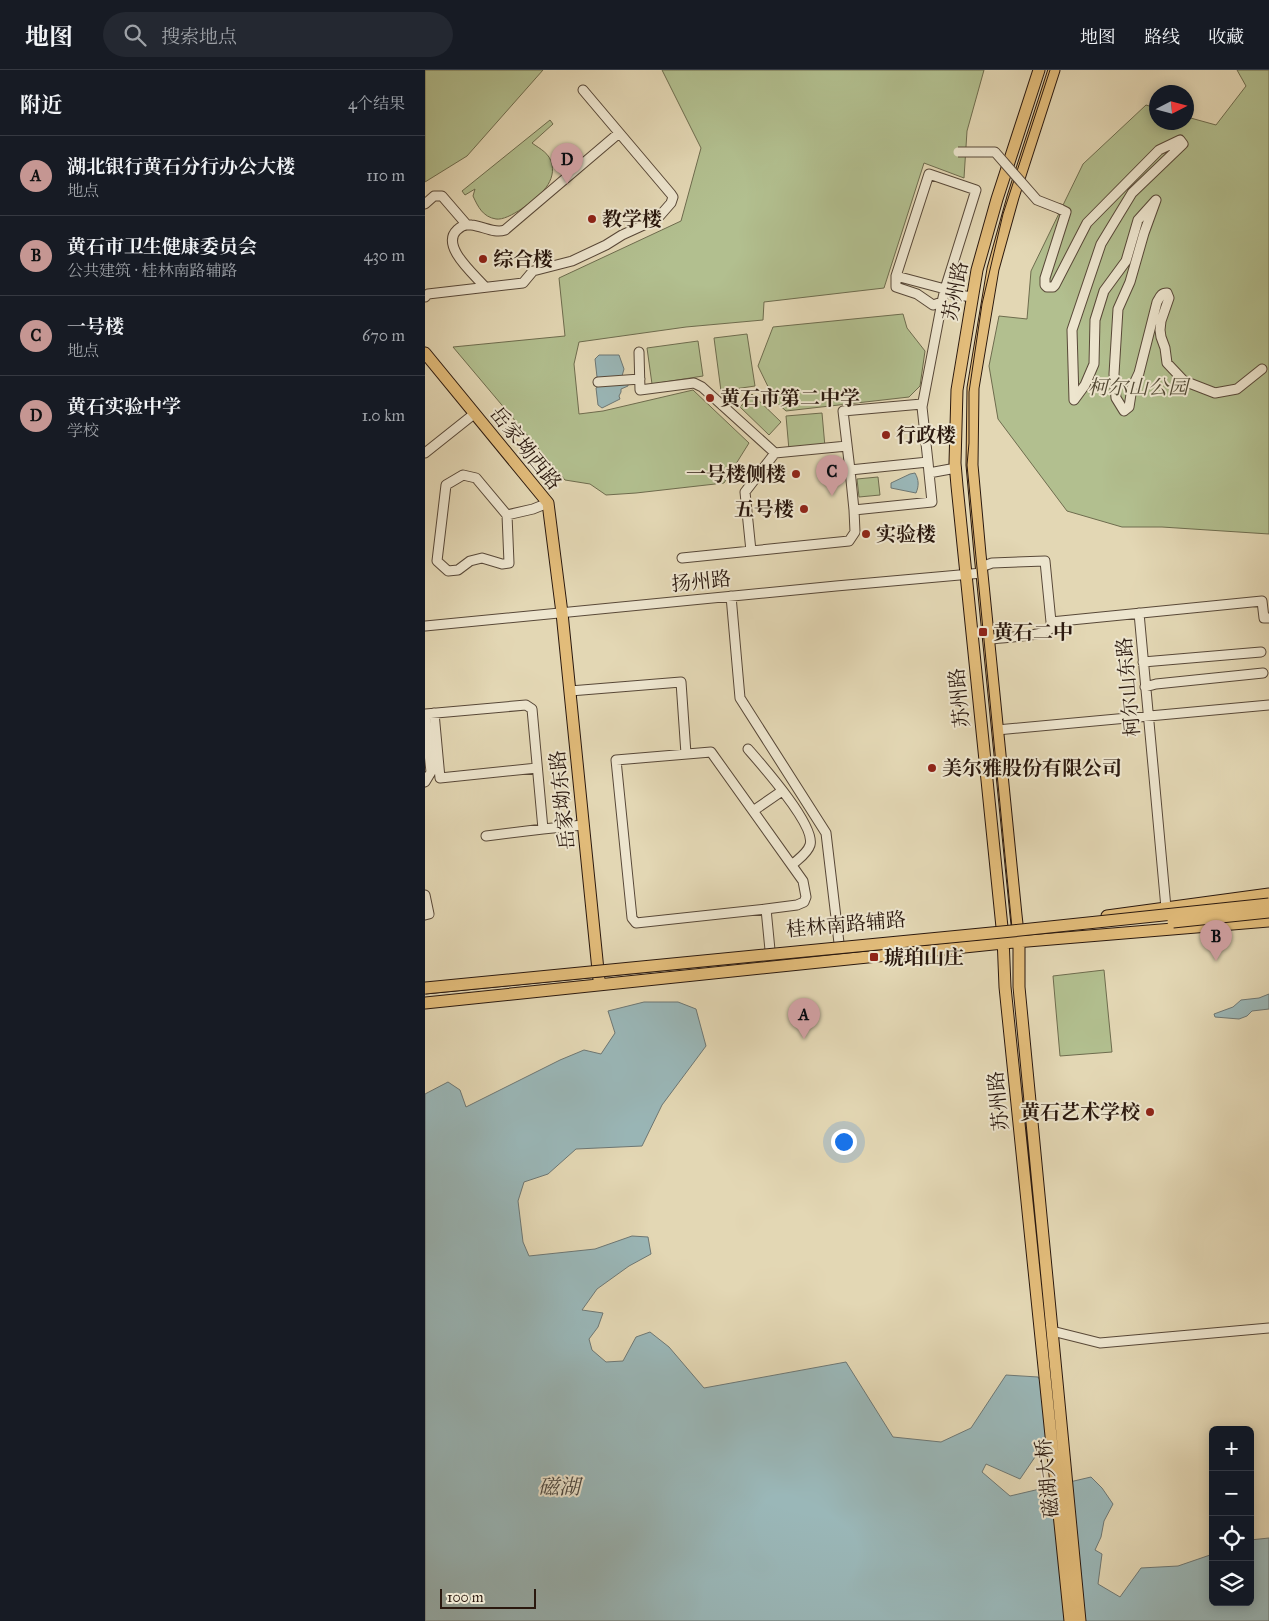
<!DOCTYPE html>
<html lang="zh">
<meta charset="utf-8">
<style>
:root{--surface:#171b24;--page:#242831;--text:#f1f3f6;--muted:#9ea1a6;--line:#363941;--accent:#c59692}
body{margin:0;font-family:"IM FELL Great Primer","Noto Serif SC",serif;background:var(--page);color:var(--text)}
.controls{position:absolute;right:15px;bottom:15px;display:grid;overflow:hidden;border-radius:8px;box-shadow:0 2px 12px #0003}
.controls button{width:45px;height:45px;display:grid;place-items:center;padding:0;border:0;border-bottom:1px solid var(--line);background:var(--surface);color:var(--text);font:25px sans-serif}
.compass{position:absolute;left:724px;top:15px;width:45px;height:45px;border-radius:50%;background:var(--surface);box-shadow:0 2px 12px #0003;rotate:84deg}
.scale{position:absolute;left:15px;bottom:12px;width:96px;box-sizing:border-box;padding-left:5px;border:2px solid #2a180e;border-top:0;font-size:14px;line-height:18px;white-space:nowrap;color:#2a180e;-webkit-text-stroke:4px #ede5ce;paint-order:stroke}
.you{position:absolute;left:418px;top:1071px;width:18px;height:18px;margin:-12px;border:4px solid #fff;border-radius:50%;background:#1a73e8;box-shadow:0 0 0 8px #1a73e833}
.badge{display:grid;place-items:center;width:32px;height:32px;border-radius:50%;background:var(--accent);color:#111;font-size:16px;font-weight:700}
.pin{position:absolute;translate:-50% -41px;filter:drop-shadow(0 1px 2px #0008)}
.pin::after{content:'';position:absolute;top:26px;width:18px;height:15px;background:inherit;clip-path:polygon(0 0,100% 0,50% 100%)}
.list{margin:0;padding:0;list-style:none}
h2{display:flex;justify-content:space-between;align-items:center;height:65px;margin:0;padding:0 20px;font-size:21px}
h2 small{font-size:16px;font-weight:400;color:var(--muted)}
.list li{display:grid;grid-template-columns:32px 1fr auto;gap:15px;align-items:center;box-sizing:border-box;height:80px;padding:0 20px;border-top:1px solid var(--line)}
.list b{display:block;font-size:19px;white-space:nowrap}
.list p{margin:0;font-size:16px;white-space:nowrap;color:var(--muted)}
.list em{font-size:16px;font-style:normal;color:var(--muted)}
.icon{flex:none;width:28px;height:28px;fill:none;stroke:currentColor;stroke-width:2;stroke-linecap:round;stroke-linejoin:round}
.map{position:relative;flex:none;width:844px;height:1551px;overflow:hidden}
header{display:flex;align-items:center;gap:30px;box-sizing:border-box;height:70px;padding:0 25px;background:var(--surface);border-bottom:1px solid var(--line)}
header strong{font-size:24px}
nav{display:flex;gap:28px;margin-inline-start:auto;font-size:18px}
.search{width:350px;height:45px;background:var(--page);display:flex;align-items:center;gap:12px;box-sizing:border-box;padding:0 18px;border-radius:28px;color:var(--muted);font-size:19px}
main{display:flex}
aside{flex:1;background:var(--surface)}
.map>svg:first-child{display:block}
</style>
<header>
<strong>地图</strong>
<div class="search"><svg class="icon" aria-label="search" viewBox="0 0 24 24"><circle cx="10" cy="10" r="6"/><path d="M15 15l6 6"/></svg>搜索地点</div>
<nav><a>地图</a><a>路线</a><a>收藏</a></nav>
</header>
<main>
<aside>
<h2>附近<small>4个结果</small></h2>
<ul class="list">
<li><span class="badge">A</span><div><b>湖北银行黄石分行办公大楼</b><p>地点</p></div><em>110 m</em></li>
<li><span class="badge">B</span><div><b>黄石市卫生健康委员会</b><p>公共建筑 · 桂林南路辅路</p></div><em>430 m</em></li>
<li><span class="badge">C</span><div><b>一号楼</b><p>地点</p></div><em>670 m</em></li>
<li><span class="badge">D</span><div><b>黄石实验中学</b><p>学校</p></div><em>1.0 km</em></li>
</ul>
</aside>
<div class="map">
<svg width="844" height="1551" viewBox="0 0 844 1551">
<rect width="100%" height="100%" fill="#e3d7b4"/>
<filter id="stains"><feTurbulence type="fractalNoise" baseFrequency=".004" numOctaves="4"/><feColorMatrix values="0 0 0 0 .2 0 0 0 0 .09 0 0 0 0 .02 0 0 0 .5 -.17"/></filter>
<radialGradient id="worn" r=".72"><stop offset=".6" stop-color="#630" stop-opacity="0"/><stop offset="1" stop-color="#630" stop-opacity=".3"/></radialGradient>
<path fill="#b2bf8f" stroke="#6e6c4e" d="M0,0H118L42,86L0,112Z
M237,0H559L542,61L539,108L499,93L459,218L339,232L338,250L261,257L154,272L149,294L154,344L178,341L268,320L324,373L299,413L211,423L181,425L165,414L140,410L28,277L140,266L134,208L256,151L276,78Z
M812,0H844V464L737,457H697L642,441L573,349L564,296L574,246L602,249L606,201L658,94L721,35L731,38L732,52H762V47L791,55L821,16Z
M125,50L128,54L107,73C115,79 125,83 127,95C129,104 125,113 119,120C111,129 84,151 71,149C58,147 53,137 48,126L50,119L40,125L37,121Z
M478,244L482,258L500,281L495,316L484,327L361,341L350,331L333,296L348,257Z
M322,264L330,316L296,321L289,268Z
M273,271L278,306L227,314L222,278Z
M327,324L356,352L344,365L315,337Z
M397,343L400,377L364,380L361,346Z
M453,407L455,425L434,427L432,409Z
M679,900L687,982L635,986L628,906Z"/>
<path fill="#9ab7b8" stroke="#6d7774" d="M174,285H194L199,299L197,306L175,308L172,307L170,289Z
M203,313V316L196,319V322L194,326L195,329L177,338L173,335L171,318L175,315Z
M490,403C494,410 494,416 491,423L466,418V413L485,404Z
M844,924V939L827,941L822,946L814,949L790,947L789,944L808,937L816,930L834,928Z
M219,932H253L271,939L281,976L237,1035L217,1076L151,1079L123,1104L99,1112L93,1131L98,1172L104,1186L170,1179L207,1166L223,1167L226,1184L204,1196L172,1219L157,1240L178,1243L173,1257L164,1269L167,1280L181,1292L198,1291L211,1267L225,1262L244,1277L279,1318L421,1292L468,1367L516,1372L546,1358L581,1305L613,1307L624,1326L625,1365L595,1409L561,1394L557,1402L585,1426L666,1407L677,1418L688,1434L679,1451L676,1467L670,1480L677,1484L673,1514L695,1527L716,1498L753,1496L788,1484V1532H825V1470L844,1468V1551H0V1024L23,1012L35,1020L41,1037L135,990L159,980L176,984L190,963L183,941Z"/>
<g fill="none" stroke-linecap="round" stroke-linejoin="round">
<defs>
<path id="minor" d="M0,134L9,126H17L42,155
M635,139L641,142L620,208V215L622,217H628L630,215L662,153L734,80L755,70L758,74L707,123L676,174L647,260L649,330L660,315L669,294L670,250L679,221L701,191L713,150L731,130L719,163L705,212L693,239L689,304L691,328L699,341L704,337L707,318L714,303L732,232C735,227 736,223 742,223L744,228L736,251L735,260L736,267L740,278L742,293L759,311L790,323L812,319L837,299
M471,206V217L492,224L508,235L517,232
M60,217C50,205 15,176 32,160C36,156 41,154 46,155C58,156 69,164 80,160L194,63
M0,227L3,224L98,213L108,201L147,191L181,175L197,165L232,149L246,133L248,127L246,124L158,20
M214,282L215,320L269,313L277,317L350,383L422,376
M173,312L215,309
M0,383L49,344
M350,383L320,422L326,481L424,471L430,462L429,440
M503,392L497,337L517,232L520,219L551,120L504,104L471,206L520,219L527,224L547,227
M425,400L418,341L497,334
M504,403L507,432L429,440L425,400L503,392L504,403L531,398
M82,445L84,493L77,494L57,488L45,491L33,500L23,501L12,491L21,415L38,405L51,408L82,445L108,439L123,433
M257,488L326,481
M556,497L567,493L620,491L626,552
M306,526L315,628L401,763L414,873
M714,543L741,838
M0,556L411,516L557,503
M563,570C583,565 609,569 627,558L626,552L837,531L839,548H844
M718,592L836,582
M720,617L731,614L838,603
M145,621L256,612L261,684
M9,643L15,708L112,698
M0,644L101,635L107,639L118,759L61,766
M0,645L6,702L0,712
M572,660L844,635
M323,679C336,694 391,756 385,775C382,784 373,789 367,795
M286,682L378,811L381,827L379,832L372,835L341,839L211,853L207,848L191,690Z
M328,741L357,721
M118,759L158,755
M0,825L4,844L0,845
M341,839L345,880
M627,1261L675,1273L844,1258"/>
<path id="major" d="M614,0L572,129L552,200L532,320L530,393L532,416L578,867L580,917L645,1551
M629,0L588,127L568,199L548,318L547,395L555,484L591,845L594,872V917L655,1551
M0,283L123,433L137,543L174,910
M682,846L844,824
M0,933L578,873L844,851"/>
</defs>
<use href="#minor" stroke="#584838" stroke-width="11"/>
<use href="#major" stroke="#2a180e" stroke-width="13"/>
<use href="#minor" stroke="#ede5ce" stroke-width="9"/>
<use href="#major" stroke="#e2bc7a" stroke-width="11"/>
<path stroke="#2a180e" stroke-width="1" d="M0,924L571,868L581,867L585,864L587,858L542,395L544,373V322L557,234L578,144L625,0"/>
<defs>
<path id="minor-bridge" d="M533,82H570L612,130L635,139"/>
<path id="major-bridge" d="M748,852L844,842
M0,918L587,861L844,834"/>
</defs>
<use href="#minor-bridge" stroke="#584838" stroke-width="11" stroke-linecap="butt"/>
<use href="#major-bridge" stroke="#2a180e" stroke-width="13" stroke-linecap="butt"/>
<use href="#minor-bridge" stroke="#ede5ce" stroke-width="9"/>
<use href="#major-bridge" stroke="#e2bc7a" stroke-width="11"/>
</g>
<g fill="#8f2418" stroke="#ede5ce" stroke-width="2">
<circle cx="167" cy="149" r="5"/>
<circle cx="58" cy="189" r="5"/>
<circle cx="285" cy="328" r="5"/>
<circle cx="461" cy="365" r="5"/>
<circle cx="371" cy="404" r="5"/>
<circle cx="379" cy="439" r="5"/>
<circle cx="441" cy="464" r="5"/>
<rect x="553" y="557" width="10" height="10" rx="2.5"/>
<circle cx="507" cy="698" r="5"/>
<rect x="444" y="882" width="10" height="10" rx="2.5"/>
<circle cx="725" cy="1042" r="5"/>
</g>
<g text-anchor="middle" stroke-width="4" stroke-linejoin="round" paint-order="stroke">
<g font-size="20" font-weight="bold" fill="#2a180e" stroke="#ede5ce" text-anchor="start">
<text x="177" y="156">教学楼</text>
<text x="68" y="196">综合楼</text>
<text x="295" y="335">黄石市第二中学</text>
<text x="471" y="372">行政楼</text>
<text x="361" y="411" text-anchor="end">一号楼侧楼</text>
<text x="369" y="446" text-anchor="end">五号楼</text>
<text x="451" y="471">实验楼</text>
<text x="568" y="569">黄石二中</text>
<text x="517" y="705">美尔雅股份有限公司</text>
<text x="459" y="894">琥珀山庄</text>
<text x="715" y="1049" text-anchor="end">黄石艺术学校</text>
</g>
<g font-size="20" fill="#2a180e" stroke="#ede5ce">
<text transform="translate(530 221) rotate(-79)" y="7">苏州路</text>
<text transform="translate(101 378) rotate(51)" y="7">岳家坳西路</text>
<text transform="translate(276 511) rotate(-6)" y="7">扬州路</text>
<text transform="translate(703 617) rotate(-95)" y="7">柯尔山东路</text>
<text transform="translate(534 628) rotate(-96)" y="7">苏州路</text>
<text transform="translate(137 730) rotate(-96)" y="7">岳家坳东路</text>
<text transform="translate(421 854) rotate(-5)" y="7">桂林南路辅路</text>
<text transform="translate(573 1031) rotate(-96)" y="7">苏州路</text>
<text transform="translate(622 1408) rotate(-96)" y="7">磁湖大桥</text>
</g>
<g font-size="20" font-style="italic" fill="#534a35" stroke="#ede5ce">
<text x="713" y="324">柯尔山公园</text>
</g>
<g font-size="21" font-style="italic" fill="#4c4841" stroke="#ede5ce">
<text x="134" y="1424">磁湖</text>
</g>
</g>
<rect width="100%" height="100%" filter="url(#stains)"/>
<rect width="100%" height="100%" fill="url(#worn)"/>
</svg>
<div class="controls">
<button>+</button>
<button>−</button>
<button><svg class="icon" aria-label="locate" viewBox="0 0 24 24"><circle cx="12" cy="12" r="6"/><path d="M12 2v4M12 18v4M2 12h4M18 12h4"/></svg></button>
<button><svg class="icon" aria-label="layers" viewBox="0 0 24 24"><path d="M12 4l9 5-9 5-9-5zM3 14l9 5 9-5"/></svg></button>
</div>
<svg class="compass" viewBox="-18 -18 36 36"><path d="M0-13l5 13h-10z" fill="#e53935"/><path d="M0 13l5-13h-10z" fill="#9ea1a6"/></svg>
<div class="scale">100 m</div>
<div class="you"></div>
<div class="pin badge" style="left:379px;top:969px">A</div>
<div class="pin badge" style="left:791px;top:891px">B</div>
<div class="pin badge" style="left:407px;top:426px">C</div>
<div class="pin badge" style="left:142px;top:114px">D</div>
</div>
</main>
